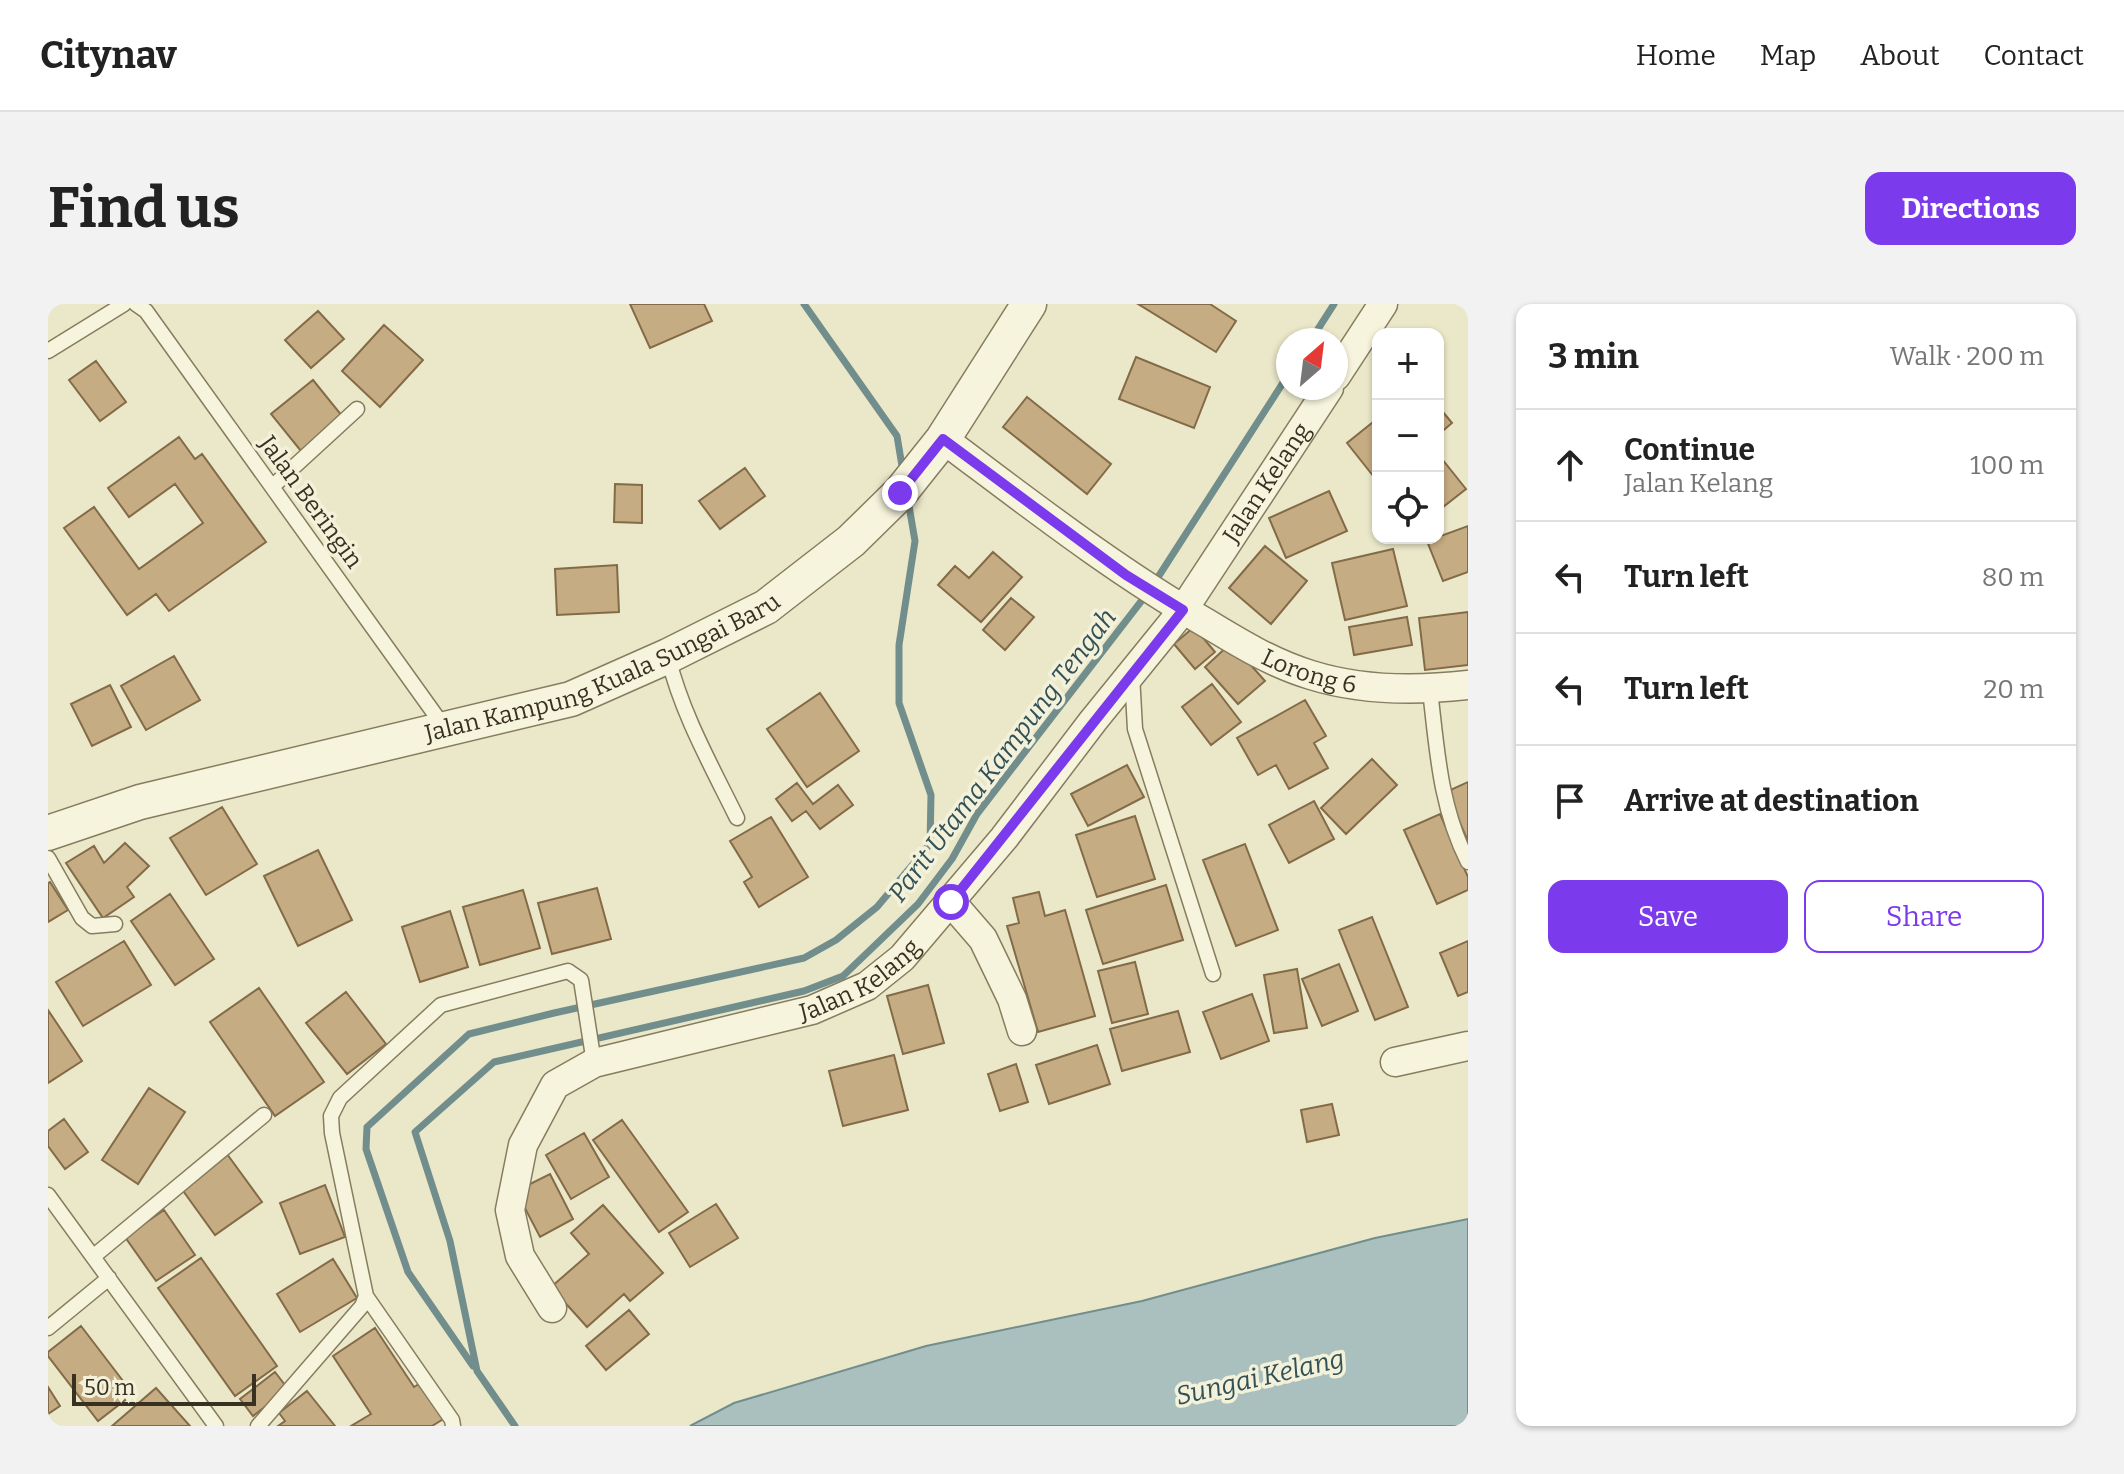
<!DOCTYPE html>
<meta charset="utf-8">
<style>
:root{--surface:#fff;--page:#f2f2f2;--text:#222;--muted:#767676;--line:#e0e0e0;--accent:#7c3aed}
body{margin:0;font-family:Bitter,serif;background:var(--page);color:var(--text)}
.controls{position:absolute;right:24px;top:24px;display:grid;overflow:hidden;border-radius:16px;box-shadow:0 2px 6px #0004}
.controls button{width:72px;height:72px;display:grid;place-items:center;padding:0;border:0;border-bottom:2px solid var(--line);background:var(--surface);color:var(--text);font:40px sans-serif}
.compass{position:absolute;left:1228px;top:24px;width:72px;height:72px;border-radius:50%;background:var(--surface);box-shadow:0 2px 6px #0004;rotate:28deg}
.scale{position:absolute;left:24px;bottom:20px;width:184px;box-sizing:border-box;padding-left:8px;border:4px solid #383122;border-top:0;font-size:22px;line-height:28px;white-space:nowrap;color:#383122;-webkit-text-stroke:6px #f3f1d9;paint-order:stroke}
.stop{position:absolute;width:24px;height:24px;margin:-18px;border:6px solid #7c3aed;border-radius:50%;background:#fff}
.stop.end{background:#7c3aed;border-color:#fff;box-shadow:0 2px 8px #0008}
.list{margin:0;padding:0;list-style:none}
h2{display:flex;justify-content:space-between;align-items:center;height:104px;margin:0;padding:0 32px;font-size:34px}
h2 small{font-size:26px;font-weight:400;color:var(--muted)}
.list li{display:grid;grid-template-columns:52px 1fr auto;gap:24px;align-items:center;box-sizing:border-box;height:112px;padding:0 32px;border-top:2px solid var(--line)}
.list b{display:block;font-size:30px;white-space:nowrap}
.list p{margin:0;font-size:26px;white-space:nowrap;color:var(--muted)}
.list em{font-size:26px;font-style:normal;color:var(--muted)}
.actions{display:flex;gap:16px;padding:24px 32px}
.actions a{flex:1;padding:18px 0;border:2px solid var(--accent);border-radius:16px;text-align:center;font-size:28px;color:var(--accent)}
.actions .main{background:var(--accent);color:#fff}
.icon{flex:none;width:44px;height:44px;fill:none;stroke:currentColor;stroke-width:2;stroke-linecap:round;stroke-linejoin:round}
.map{position:relative;flex:none;width:1420px;height:1122px;overflow:hidden;border-radius:16px}
header{display:flex;align-items:center;gap:48px;box-sizing:border-box;height:112px;padding:0 40px;background:var(--surface);border-bottom:2px solid var(--line)}
header strong{font-size:38px}
nav{display:flex;gap:44px;margin-inline-start:auto;font-size:28px}
.intro{display:flex;align-items:center;justify-content:space-between;box-sizing:border-box;height:192px;padding:0 48px}
h1{margin:0;font-size:56px}
.button{padding:20px 36px;border-radius:16px;background:var(--accent);color:#fff;font-size:28px;font-weight:700}
main{display:flex;gap:48px;padding:0 48px}
aside{flex:1;background:var(--surface);border-radius:16px;box-shadow:0 2px 6px #0004}
.map>svg:first-child{display:block}
</style>
<header>
<strong>Citynav</strong>
<nav><a>Home</a><a>Map</a><a>About</a><a>Contact</a></nav>
</header>
<div class="intro"><h1>Find us</h1><a class="button">Directions</a></div>
<main>
<div class="map">
<svg width="1420" height="1122" viewBox="0 0 1420 1122">
<rect width="100%" height="100%" fill="#ebe8ca"/>
<path fill="#aac0be" stroke="#718e8d" stroke-width="2" d="M1420,915V1122H642L686,1099L878,1042L1094,997L1327,934Z"/>
<g fill="none" stroke-linecap="round" stroke-linejoin="round">
<path stroke="#718e8d" stroke-width="7" d="M756,0L849,132L855,168
M1263,36L1286,0
M1105,281L1240,71
M425,1062L360,968L318,845L319,823L421,730L506,709L756,654L788,636L829,603L882,540L883,491L851,399V341L867,237L860,196
M467,1122L429,1067L402,937L367,828L446,758L756,687L795,672L870,600L904,555L929,510L1098,291"/>
</g>
<path fill="#c6ac83" stroke="#836b47" stroke-width="2" d="M582,0H656L664,17L602,44Z
M1090,0H1162L1188,17L1168,48Z
M270,7L296,35L263,64L237,36Z
M336,21L375,56L332,103L294,67Z
M1088,53L1162,83L1146,124L1071,95Z
M48,57L78,98L52,117L21,76Z
M265,76L295,113L253,147L223,110Z
M979,93L1063,160L1039,190L955,123Z
M1390,102L1404,119L1390,131Z
M1330,114V178L1299,139Z
M131,133L147,155L154,150L218,238L121,307L108,290L79,311L16,224L46,203L91,265L155,219L127,180L81,213L60,184Z
M1390,150L1418,185L1390,207Z
M697,164L717,192L672,225L651,197Z
M567,180L594,181V219L566,218Z
M1281,187L1299,227L1238,254L1221,214Z
M1420,222V268L1395,277L1379,237Z
M1217,242L1259,277L1223,320L1181,284Z
M1345,245L1359,302L1297,316L1284,259Z
M945,248L974,273L933,318L890,281L907,262L921,274Z
M569,261L571,308L509,311L507,265Z
M963,294L986,313L957,346L935,326Z
M1420,308V361L1377,366L1371,314Z
M1359,313L1364,341L1306,351L1301,323Z
M1146,323L1167,348L1147,365L1126,340Z
M1183,339L1217,377L1190,400L1157,363Z
M126,352L152,396L98,426L73,382Z
M1164,380L1193,418L1163,441L1134,403Z
M62,381L83,423L44,442L23,400Z
M772,389L811,447L759,483L719,425Z
M1257,396L1278,432L1266,439L1280,464L1241,485L1228,461L1210,471L1189,434Z
M1324,455L1349,481L1298,530L1273,504Z
M1079,461L1096,493L1040,522L1023,490Z
M1420,478V537L1398,488Z
M749,479L765,500L790,481L805,501L772,525L758,507L744,517L728,495Z
M1266,497L1286,535L1241,559L1221,521Z
M174,503L209,560L158,591L122,534Z
M1392,510L1420,573V586L1389,600L1356,526Z
M1087,512L1107,575L1049,593L1028,531Z
M723,513L760,573L711,603L696,578L704,573L682,537Z
M77,539L101,562L79,583L86,593L55,614L18,559L46,542L56,559Z
M1197,540L1230,626L1188,642L1155,556Z
M270,546L304,616L250,642L216,572Z
M2,578L20,606L0,618V579Z
M1118,581L1135,636L1055,660L1038,606Z
M549,584L563,635L504,650L490,599Z
M475,586L492,644L432,661L415,603Z
M991,588L997,612L1017,606L1047,712L990,728L959,622L971,619L965,594Z
M122,590L166,655L127,681L83,617Z
M402,607L420,663L372,678L354,623Z
M1324,613L1360,703L1327,716L1291,626Z
M76,637L103,681L35,722L8,678Z
M1420,637V688L1410,692L1392,649Z
M1087,658L1100,710L1064,719L1050,667Z
M1291,660L1310,707L1274,722L1254,675Z
M1249,665L1259,724L1226,729L1216,671Z
M880,681L896,739L855,750L839,692Z
M211,684L276,778L227,812L162,718Z
M298,688L338,740L299,770L258,719Z
M1204,690L1221,737L1173,755L1155,708Z
M0,706L34,757L0,779Z
M1130,707L1142,748L1074,767L1062,725Z
M1049,741L1062,780L1001,800L988,761Z
M846,751L860,806L795,822L781,767Z
M968,760L980,798L952,807L940,770Z
M101,784L137,808L90,880L54,856Z
M1284,800L1291,831L1259,838L1253,806Z
M16,815L40,848L17,865L0,842V827Z
M574,816L640,908L611,928L545,836Z
M536,829L561,873L523,895L498,851Z
M179,850L214,898L167,931L133,884Z
M502,870L525,915L492,933L468,887Z
M277,881L297,933L252,950L232,899Z
M668,900L690,934L642,963L621,929Z
M555,901L615,969L582,997L576,990L539,1023L503,983L541,950L523,929Z
M116,906L147,951L108,977L77,933Z
M153,954L229,1062L187,1092L110,984Z
M285,955L309,994L252,1028L229,990Z
M581,1006L601,1030L558,1066L538,1042Z
M33,1022L85,1090L50,1117L0,1052V1048Z
M327,1024L366,1083L374,1078L397,1114L384,1122H303L323,1110L285,1052Z
M227,1068L240,1085L205,1112L192,1095Z
M0,1083L12,1102L0,1110Z
M108,1084L142,1122H64Z
M259,1087L287,1122H230L237,1117L231,1109Z"/>
<g fill="none" stroke-linecap="round" stroke-linejoin="round">
<defs>
<path id="service" d="M88,0L98,7L396,423
M0,47L76,0
M225,182L309,105
M620,353C634,410 663,461 689,514
M1084,371L1087,425L1165,670
M1382,386C1389,446 1392,503 1420,558
M0,554L34,614L44,622L67,620
M0,891L168,1122
M46,952L216,811
M318,992L404,1116L405,1122
M0,1024L61,974
M210,1122L314,1002L318,992L284,829L283,812L292,794L393,701L520,667L533,676L546,759"/>
<g id="minor">
<path d="M1288,72L1335,0"/>
<path id="s1" d="M895,135C982,200 1066,266 1160,320C1193,340 1226,360 1263,371C1314,387 1368,387 1420,381"/>
<path d="M903,598L935,635L964,695L974,727"/>
<path d="M1347,758L1420,742"/>
<path id="s2" d="M504,1004L472,952L462,906L475,841L507,781L546,759L764,706L819,682L854,654L956,534L1045,417L1135,306L1281,84"/>
</g>
<g id="tertiary">
<path id="s3" d="M0,529L92,498L523,395L620,352L718,303L803,237L852,189L895,135L981,0"/>
</g>
</defs>
<use href="#service" stroke="#867c60" stroke-width="17"/>
<use href="#minor" stroke="#867c60" stroke-width="31"/>
<use href="#tertiary" stroke="#867c60" stroke-width="37"/>
<use href="#service" stroke="#f6f4dc" stroke-width="14"/>
<use href="#minor" stroke="#f6f4dc" stroke-width="28"/>
<use href="#tertiary" stroke="#f6f4dc" stroke-width="34"/>
</g>
<g fill="none" stroke-linecap="round" stroke-linejoin="round">
<path stroke="#7c3aed" stroke-width="10" d="M852,189L895,135L1078,271L1135,306L903,598"/>
</g>
<g text-anchor="middle" stroke-width="7" stroke-linejoin="round" paint-order="stroke">
<g font-size="24" fill="#383122" stroke="#f3f1d9">
<text dy="8" stroke="none"><textPath href="#s2" startOffset="1216">Jalan Kelang</textPath></text>
<text transform="translate(263 198) rotate(54)" y="8">Jalan Beringin</text>
<text dy="8" stroke="none"><textPath href="#s3" startOffset="580">Jalan Kampung Kuala Sungai Baru</textPath></text>
<text dy="8" stroke="none"><textPath href="#s1" startOffset="436">Lorong 6</textPath></text>
<text dy="8" stroke="none"><textPath href="#s2" startOffset="568">Jalan Kelang</textPath></text>
</g>
<g font-size="26" font-style="italic" fill="#325156" stroke="#f3f1d9">
<text transform="translate(954 451) rotate(-53)" y="9">Parit Utama Kampung Tengah</text>
<text transform="translate(1212 1073) rotate(-13)" y="9">Sungai Kelang</text>
</g>
</g>
</svg>
<div class="controls">
<button>+</button>
<button>−</button>
<button><svg class="icon" aria-label="locate" viewBox="0 0 24 24"><circle cx="12" cy="12" r="6"/><path d="M12 2v4M12 18v4M2 12h4M18 12h4"/></svg></button>
</div>
<svg class="compass" viewBox="-18 -18 36 36"><path d="M0-13l5 13h-10z" fill="#e53935"/><path d="M0 13l5-13h-10z" fill="#767676"/></svg>
<div class="scale">50 m</div>
<div class="stop" style="left:903px;top:598px"></div>
<div class="stop end" style="left:852px;top:189px"></div>
</div>
<aside>
<h2>3 min<small>Walk · 200 m</small></h2>
<ul class="list">
<li><svg class="icon" aria-label="ahead" viewBox="0 0 24 24"><path d="M12 20V5M6 11l6-6 6 6"/></svg><div><b>Continue</b><p>Jalan Kelang</p></div><em>100 m</em></li>
<li><svg class="icon" aria-label="left" viewBox="0 0 24 24"><path d="M17 20v-9H6M10 6l-5 5 5 5"/></svg><div><b>Turn left</b></div><em>80 m</em></li>
<li><svg class="icon" aria-label="left" viewBox="0 0 24 24"><path d="M17 20v-9H6M10 6l-5 5 5 5"/></svg><div><b>Turn left</b></div><em>20 m</em></li>
<li><svg class="icon" aria-label="arrive" viewBox="0 0 24 24"><path d="M6 21V4h12l-3 4 3 4H6"/></svg><div><b>Arrive at destination</b></div></li>
</ul>
<div class="actions"><a class="main">Save</a><a>Share</a></div>
</aside>
</main>
